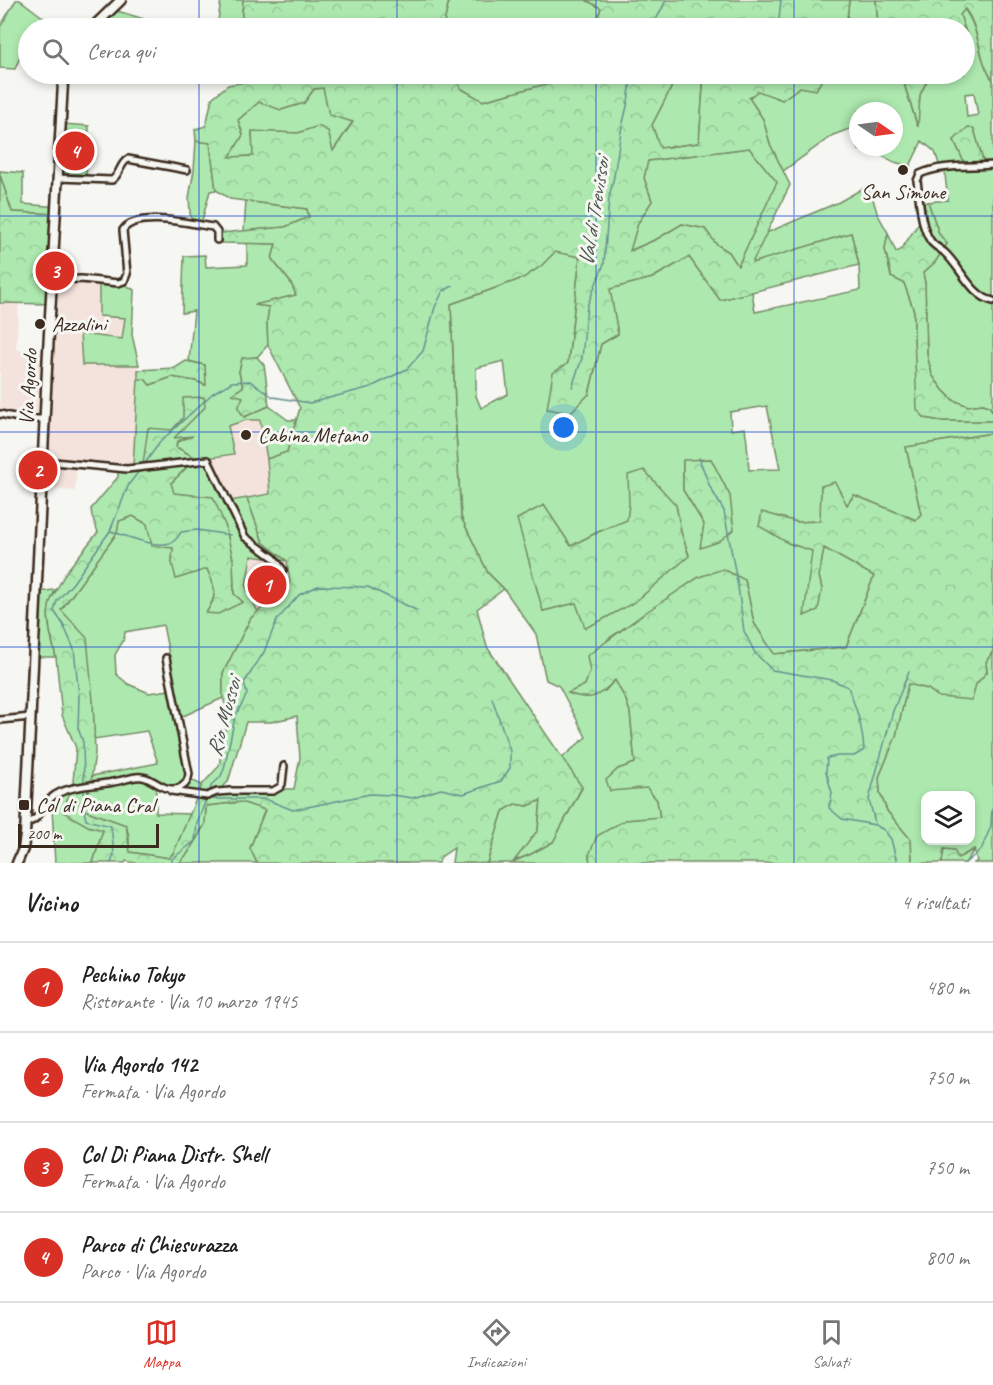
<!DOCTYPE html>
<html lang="it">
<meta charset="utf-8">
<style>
:root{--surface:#fff;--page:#f6f6f6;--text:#222;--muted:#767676;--line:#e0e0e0;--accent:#d93025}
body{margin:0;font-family:Caveat,sans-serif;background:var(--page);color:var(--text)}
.controls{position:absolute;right:18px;bottom:18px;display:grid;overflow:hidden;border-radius:12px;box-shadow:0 3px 9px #0003}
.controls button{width:54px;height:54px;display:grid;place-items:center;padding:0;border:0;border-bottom:2px solid var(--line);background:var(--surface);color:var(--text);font:30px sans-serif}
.compass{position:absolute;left:849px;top:102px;width:54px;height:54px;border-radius:50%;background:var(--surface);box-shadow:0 3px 9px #0003;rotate:103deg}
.scale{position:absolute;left:18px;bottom:15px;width:141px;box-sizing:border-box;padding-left:6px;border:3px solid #3b2a1e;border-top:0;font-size:16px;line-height:21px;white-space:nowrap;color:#3b2a1e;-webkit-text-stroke:4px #f6f6f2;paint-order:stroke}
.you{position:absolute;left:564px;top:428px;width:21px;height:21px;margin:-15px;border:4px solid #fff;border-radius:50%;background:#1a73e8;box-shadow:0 0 0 9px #1a73e833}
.badge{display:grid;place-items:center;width:39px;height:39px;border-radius:50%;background:var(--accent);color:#fff;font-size:20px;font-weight:700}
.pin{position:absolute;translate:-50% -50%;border:3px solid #fff;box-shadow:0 2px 6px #0006}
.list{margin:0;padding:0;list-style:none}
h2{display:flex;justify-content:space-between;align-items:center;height:78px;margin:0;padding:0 24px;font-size:26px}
h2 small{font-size:20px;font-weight:400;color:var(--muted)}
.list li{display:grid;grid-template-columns:39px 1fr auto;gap:18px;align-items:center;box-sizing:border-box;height:90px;padding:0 24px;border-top:2px solid var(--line)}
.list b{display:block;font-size:22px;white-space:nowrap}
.list p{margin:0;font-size:20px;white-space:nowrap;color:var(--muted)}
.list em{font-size:20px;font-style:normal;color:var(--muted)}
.icon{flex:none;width:33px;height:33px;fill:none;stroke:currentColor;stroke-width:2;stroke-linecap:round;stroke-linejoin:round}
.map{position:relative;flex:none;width:993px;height:863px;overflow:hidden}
.search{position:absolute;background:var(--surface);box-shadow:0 3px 9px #0003;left:18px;right:18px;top:18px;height:66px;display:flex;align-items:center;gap:15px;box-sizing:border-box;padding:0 21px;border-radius:33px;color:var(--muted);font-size:22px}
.sheet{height:438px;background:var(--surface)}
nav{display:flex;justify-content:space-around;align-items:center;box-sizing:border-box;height:84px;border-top:2px solid var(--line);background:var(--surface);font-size:16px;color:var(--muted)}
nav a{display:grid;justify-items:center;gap:3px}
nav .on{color:var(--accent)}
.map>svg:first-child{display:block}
</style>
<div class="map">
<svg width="993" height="863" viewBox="0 0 993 863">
<defs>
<pattern id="forest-crowns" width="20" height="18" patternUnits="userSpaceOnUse" patternTransform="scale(1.5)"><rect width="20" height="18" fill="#ade9af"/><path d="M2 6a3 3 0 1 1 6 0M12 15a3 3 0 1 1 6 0" fill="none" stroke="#96c896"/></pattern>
</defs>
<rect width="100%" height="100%" fill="#f6f6f2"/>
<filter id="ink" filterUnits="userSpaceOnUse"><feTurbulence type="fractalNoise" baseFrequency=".0167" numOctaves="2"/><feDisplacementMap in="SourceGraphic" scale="12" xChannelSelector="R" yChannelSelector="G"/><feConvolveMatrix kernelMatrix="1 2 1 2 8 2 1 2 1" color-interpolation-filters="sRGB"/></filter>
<g filter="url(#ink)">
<path fill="#f4e3dc" d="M53,281L99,282L125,318L123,339L82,364L139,365L133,466L126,467L77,464L75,491L43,488L46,417L14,416L0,412V303H19L16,350L49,351Z
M246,420H260L267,459L270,494L231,501L207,458L234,453L228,426Z
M251,556L287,561L290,583L258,612L246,587Z"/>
<path fill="#ade9af" stroke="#748a66" stroke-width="1.5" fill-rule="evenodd" d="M16,0H20L44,18L35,28H28C28,42 20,56 15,69L0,68V27Z
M221,0H243L241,28H217Z
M449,0H586L601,8L595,28H443Z
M849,0H876L878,26L880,28H846Z
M964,9C981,30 977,59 993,80V412L989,406L983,404L968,406L953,400L943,390L932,375L927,355L925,283L923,273L935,262L947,244L939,234L928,202L948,200L944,167H940L935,152L922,141L910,166L894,162L872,151L859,150L858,147H894V111H858V145L855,127L833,135L783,171L770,144L763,119L749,98L758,90L782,100L800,87L823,78L821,74H901L917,125L920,95L930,74H964L965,67H969V42L960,15ZM974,93L978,115L967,117L965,94ZM974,129L983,161L964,162L954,140Z
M114,10L144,19L143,28H95Z
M457,74H557L555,82L482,101L460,88Z
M673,74H704L699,143L660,148L652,125L671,88Z
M323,88L353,121L333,151L318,127L298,133L252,132L254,156L229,157L243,135L238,120L260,101L281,110L304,103L314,89Z
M63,124L89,126L86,178L60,177Z
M196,141L210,142L216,190L210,191L201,224L191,223L189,198L194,170Z
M749,148L778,182L738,266L729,252L716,244L705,229L682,224L657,239L629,251L638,223L652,201L644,178L647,161Z
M0,171L23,173V204L58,207V214L12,212L0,175Z
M867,186L873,199L877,213L888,233L885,249L891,277L904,283L914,311V336L918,410L925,418L941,421H993V433L906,447L921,514L916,520L854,495L847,505L821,486V521L797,522L762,513L788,543L812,550L822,589L819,576L824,548L874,576L846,647L774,654L754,623L745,580L699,577L608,639L590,671L585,685L569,693L605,691L615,680L626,700L630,712L635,763L618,769L647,788L657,800L660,818L625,820L589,855L590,863H487L503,811L515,804L528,806L541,800L538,830L515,861L531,854L553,842L582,788L562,758L586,737L559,686L546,680L536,634L504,589L488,573L461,517L456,433L451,304L523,278L541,266L555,251L580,257L568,363L589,394L601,344L618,334L609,289L652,278L689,257L720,300L752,292L755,312L860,290L859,265L851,233L751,264L766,233L839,202ZM504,361L508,394L481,408L476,396V368ZM767,406L780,469L749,470L747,443L745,428L731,430L730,412ZM711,459L730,496L701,548L704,524L683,490V461ZM629,505H676L681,532L689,555L635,602H576L543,611L544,506L571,546L596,533L628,520Z
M246,201L307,209L309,217L285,227L244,231Z
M247,243L276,244L272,259L291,283L296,295L257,305L269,307L267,322L268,345L257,357L242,359L239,372L243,387L244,417L269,406L288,420H297L287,452L267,459L260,420H246L228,426L234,454L207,458L230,501L247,498L263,542L287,561L251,556L246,587L258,612L251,618L223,673V698L181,717L191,780L202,785L197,796L156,786V813L190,814L174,852L169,858L129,852V836L126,825L84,810L92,776L158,763L147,731L94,739L93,701L61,610L117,533L119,521L133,516L147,524L173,548L172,563L207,569C216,589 218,595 206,613L243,602L234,594L233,559L225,525L173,493L171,483L196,458L176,447L177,442L189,437L173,438L205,407L183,418L143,464L133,466L138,379L145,378L150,385L172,377L196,381L205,385V365L189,361L194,311L182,313L184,256L205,255L206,267L247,265ZM163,625L176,689L149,693L128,684L116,674L115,655L124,639L125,632Z
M99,282L126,285L134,290L132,335L139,365H82L80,334L122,339L125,318L99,316Z
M55,590C43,615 50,631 56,657H36L38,592Z
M993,651V863H974L977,861L974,849L958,858L944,849L942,863H912L911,840L887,811L880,793L879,777L896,736L908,683L928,689L939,697L976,684L987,672L986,662ZM926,796H970V840H926Z
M71,787L88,826L103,830L93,863H55L52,808L47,800Z
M241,802L265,810L250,848L257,863H179L188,853L205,824L206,806Z"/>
<path fill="url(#forest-crowns)" stroke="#748a66" stroke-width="1.5" fill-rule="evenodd" d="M243,0H449L443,28H241Z
M586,0H849L846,28H595L601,8Z
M876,0H993V80C977,59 981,30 965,9L960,15L969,42V67H965L964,28H880L878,26Z
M250,74H457L460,88L483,101L554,82L557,74H673L671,88L652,125L660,148L699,143L704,74H821L823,78L816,90L800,87L782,100L758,91L749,98L763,119L770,144L790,185L752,263L851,233L859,265L720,300L689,257L652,278L610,289L618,334L601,344L589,394L570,413L547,409L553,373L568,363L580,257L555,252L541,266L523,278L451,304L456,433L461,517L488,573L504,589L477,609L487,647L582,787L553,842L531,854L514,861L538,830L541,800L528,806L515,804L503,811L487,863H452L454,848L442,856L438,863H257L250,848L265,810L241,802L206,806L205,824L188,853L179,863H135L126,861L125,863H93L103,830L88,826L63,812L73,782L76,748L62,715L56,657L50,631L48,614L50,602L66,572L98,532L92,516L91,509L118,477V466L126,467L143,464L148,428L172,430L183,418V398L204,397L205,407L174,438L193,436L177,441L176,447L196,458L171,483L174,493L213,497L225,525L233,559L234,594L243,602L218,614L206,613C218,596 216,588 207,569L176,579L172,563L173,548L152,546L147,524L133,516L119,521L117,533L61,610L87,638L93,701L95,753L91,781L84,810L126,825L130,852L169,858L174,852L202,785L219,766L224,734L230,717L223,698V673L251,618L290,583L287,561L263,542L247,498L270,494L267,459L287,452L300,408L268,345L267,322L269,307L254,305L296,295L291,283L272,259L276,244L221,243V233L285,227L309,217L307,209L230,199L216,190L210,143L196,141L195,129L206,126L212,98L228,85L251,81ZM323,88L329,115L353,122L333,151L328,131L318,126L298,133L252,131L253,156L230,157L243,135L238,120L259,102L281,110L304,103L314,89ZM749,148L777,182L738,266L729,252L716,244L705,229L682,224L657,239L630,251L638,223L652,201L644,178L648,161ZM297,716L300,758L294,789H220L228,782L246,722H271Z
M901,74H930L920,95L918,127Z
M968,127L974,129L983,161L975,164L964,162L954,140Z
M0,175L12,212L58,214L51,304L0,303Z
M928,202L939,234L947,244L935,262L923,273L925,283L927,355L932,375L943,390L953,400L968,406L983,404L989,406L993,412V421H941L925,418L917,410L914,336V311L904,283L891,277V274L885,249L888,233L896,252L901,250L924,215L922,203Z
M257,357L264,365L266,379L269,406L244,417L238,408L243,397L232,394L243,387L239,372L242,358Z
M186,361L205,365L206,385L196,381L172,377L150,385L145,379H138V370L175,368Z
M993,433V651L986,662L987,672L976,684L972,700L939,697L928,689L908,684L896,736L879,777L880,793L887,811L911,840L912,863H590L589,855L597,836L625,820L660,817L657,800L647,788L610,791L606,780L618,769L635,763L630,712L626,700L615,680C599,697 591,702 568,693L585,685L590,671L587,656L642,615L699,577L723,569L745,580L754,623L774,654L846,647L874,576L824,548L819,576L822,589L818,610L804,616L812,551L788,543L759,526L762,512L797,522L820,521L821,486L835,482L847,505L854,495L916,520L921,514L906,447Z
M711,459L730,496L734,530L718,542L700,548L704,524L683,490V460Z
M644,470L676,505L681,532L689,556L635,602L600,621L585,628L576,603L543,611L517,519L544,505L571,546L596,533L627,520L629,505L628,475Z
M944,849L954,850L958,858L975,849L965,863H942Z"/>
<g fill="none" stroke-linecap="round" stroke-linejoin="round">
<path stroke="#658e90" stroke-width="1.5" d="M645,28L657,18L666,0
M778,28L781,0
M572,387L582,358L587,306L604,264L609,198L614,176L621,131L628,102L632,74
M699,458L710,487L724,511L738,587L744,631L755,653L772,670L832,680L848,687C857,710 862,725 864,750L854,756H838L827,758L826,772L832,793L829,808L842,819L875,825L884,830L891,839L897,863
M143,466L160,442L213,393L232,382L250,381L273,397L310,403L371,387L407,369L423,351L435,307L443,291L453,286
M110,531C125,535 162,552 175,540C178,538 179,535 181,532L197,530L230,535
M84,784L83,742L78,728L79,696L74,649L63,624L54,611L57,601L73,583L110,531L129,484L140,470
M84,789V810L86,820L111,826L114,854L111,863
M209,793L212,784L220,778L224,769L235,717L247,694L244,683L264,652L277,620L299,595L318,586L368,587L418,611
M206,799H265L293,810L370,794L392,795L413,798L441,789L463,794L486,786L501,781L510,768V751L492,698
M875,823L869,799L893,711L909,672
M172,863V859L195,841L197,823L207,797
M965,863L981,850L991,826L992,809"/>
<defs>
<path id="street" d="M993,165C970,167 941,164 920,174L917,181C920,199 920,225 930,240C933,246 940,248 944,252C960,266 971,296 993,301
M58,178L112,180C120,175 120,163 128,159L187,170
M52,280L81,279L118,283L124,281L127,274L123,230C136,210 193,224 213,227L217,232V240
M0,414L23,419H45
M43,461L127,469L208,460L245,537L274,558L283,570
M0,720L31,717
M171,791L207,796L217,792L231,791H273L280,787L282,784L284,766
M26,823C43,819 41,804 55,795C72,785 94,786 113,782C121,781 128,778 136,777C152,774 162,794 179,788C186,785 188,781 189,774L166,658"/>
<path id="primary" d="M92,28L121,0
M17,863L23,849L25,835L47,369L63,83L65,74"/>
</defs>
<use href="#street" stroke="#3b2a1e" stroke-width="10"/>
<use href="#primary" stroke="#3b2a1e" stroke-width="13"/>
<use href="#street" stroke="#f6f6f2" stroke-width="5"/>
<use href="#primary" stroke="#f6f6f2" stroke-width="8"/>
</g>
</g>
<path fill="none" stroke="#1d4ed8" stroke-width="1.5" stroke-opacity="0.55" d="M199,0V28M397,0V28M596,0V28M794,0V28M199,74V863M397,74V863M596,74V863M794,74V863M0,216H993M0,432H993M0,647H993"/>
<g fill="#3b2a1e" stroke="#f6f6f2" stroke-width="2">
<circle cx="903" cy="170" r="6"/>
<circle cx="40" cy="324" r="6"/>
<circle cx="246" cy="435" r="6"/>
<rect x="18" y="799" width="12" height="12" rx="3"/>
</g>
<g text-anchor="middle" stroke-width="6" stroke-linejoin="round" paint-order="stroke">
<g font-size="21" fill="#3b2a1e" stroke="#f6f6f2" text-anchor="start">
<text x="903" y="199" text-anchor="middle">San Simone</text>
<text x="52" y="331">Azzalini</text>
<text x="258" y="442">Cabina Metano</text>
<text x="36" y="812">Col di Piana Cral</text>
</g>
<g font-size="21" fill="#3b2a1e" stroke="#f6f6f2">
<text transform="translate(28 387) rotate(-87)" y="7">Via Agordo</text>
</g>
<g font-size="22" font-style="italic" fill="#4c544e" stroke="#f6f6f2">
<text transform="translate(593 212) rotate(-81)" y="8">Val di Trevissoi</text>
<text transform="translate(223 717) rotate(-75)" y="8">Rio Mussoi</text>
</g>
</g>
</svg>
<div class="controls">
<button><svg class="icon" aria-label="layers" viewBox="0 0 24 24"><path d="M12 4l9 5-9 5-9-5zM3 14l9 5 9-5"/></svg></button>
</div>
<svg class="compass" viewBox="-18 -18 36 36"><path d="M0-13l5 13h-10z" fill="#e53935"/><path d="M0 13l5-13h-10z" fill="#767676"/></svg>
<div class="scale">200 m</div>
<div class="you"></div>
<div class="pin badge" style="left:267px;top:585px">1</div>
<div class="pin badge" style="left:38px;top:470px">2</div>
<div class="pin badge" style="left:55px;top:271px">3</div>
<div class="pin badge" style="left:75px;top:151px">4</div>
<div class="search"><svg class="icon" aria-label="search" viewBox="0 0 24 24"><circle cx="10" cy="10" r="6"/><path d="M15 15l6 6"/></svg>Cerca qui</div>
</div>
<section class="sheet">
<h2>Vicino<small>4 risultati</small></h2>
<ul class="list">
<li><span class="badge">1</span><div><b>Pechino Tokyo</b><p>Ristorante · Via 10 marzo 1945</p></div><em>480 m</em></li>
<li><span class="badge">2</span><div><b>Via Agordo 142</b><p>Fermata · Via Agordo</p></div><em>750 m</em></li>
<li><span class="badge">3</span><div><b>Col Di Piana Distr. Shell</b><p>Fermata · Via Agordo</p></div><em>750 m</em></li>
<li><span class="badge">4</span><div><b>Parco di Chiesurazza</b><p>Parco · Via Agordo</p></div><em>800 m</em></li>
</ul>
</section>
<nav>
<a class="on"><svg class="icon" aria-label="map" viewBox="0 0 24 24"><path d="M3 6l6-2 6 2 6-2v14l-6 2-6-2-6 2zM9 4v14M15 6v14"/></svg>Mappa</a>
<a><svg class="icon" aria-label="directions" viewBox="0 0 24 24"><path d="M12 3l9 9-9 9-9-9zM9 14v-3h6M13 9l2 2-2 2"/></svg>Indicazioni</a>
<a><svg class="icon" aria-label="saved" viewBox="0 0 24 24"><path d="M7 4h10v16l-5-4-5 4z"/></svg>Salvati</a>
</nav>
